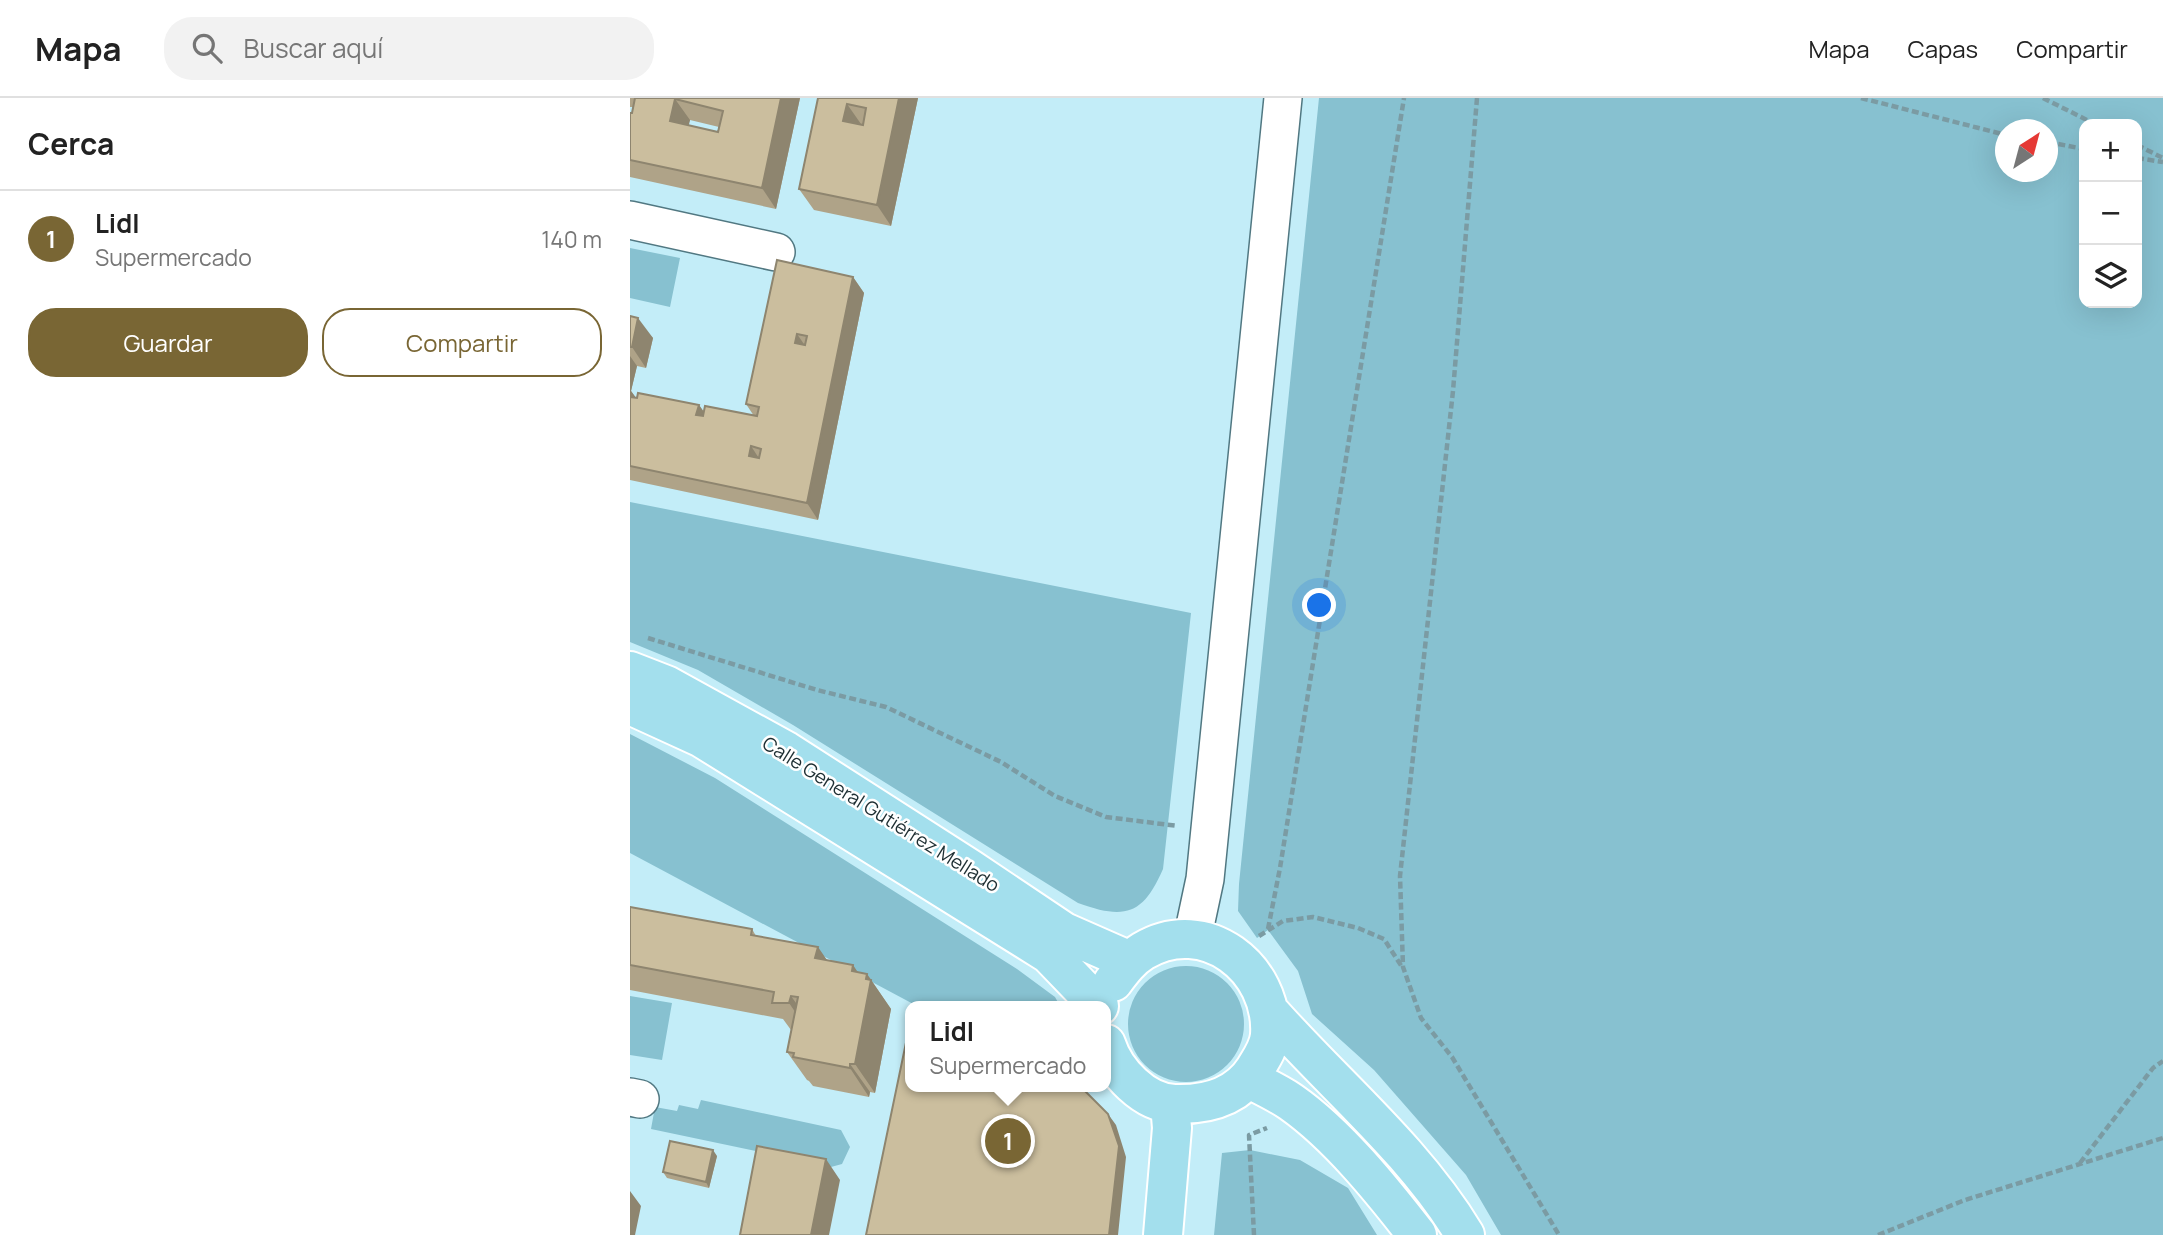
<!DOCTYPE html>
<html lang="es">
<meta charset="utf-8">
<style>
:root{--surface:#fff;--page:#f2f2f2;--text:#222;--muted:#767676;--line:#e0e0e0;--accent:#796634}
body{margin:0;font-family:Manrope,sans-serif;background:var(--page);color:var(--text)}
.controls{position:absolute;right:21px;top:21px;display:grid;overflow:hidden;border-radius:14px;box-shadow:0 7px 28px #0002}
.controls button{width:63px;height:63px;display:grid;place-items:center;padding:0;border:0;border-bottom:2px solid var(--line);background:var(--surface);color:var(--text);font:35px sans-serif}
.compass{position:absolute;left:1365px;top:21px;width:63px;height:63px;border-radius:50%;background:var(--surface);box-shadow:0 7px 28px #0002;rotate:36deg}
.you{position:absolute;left:690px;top:508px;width:24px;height:24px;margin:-18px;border:5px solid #fff;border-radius:50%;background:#1a73e8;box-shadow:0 0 0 10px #1a73e833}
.badge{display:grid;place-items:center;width:46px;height:46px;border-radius:50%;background:var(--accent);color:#fff;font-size:23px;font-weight:700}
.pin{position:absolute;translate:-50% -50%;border:4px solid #fff;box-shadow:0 2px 7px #0006}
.popup{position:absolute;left:275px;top:903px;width:206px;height:91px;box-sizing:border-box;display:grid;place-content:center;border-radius:14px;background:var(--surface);filter:drop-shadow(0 2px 5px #0005);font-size:23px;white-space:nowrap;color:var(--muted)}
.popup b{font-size:26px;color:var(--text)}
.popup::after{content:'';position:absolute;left:50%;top:100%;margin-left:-14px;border:14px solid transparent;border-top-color:var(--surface)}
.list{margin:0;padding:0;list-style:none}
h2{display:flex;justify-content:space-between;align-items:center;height:91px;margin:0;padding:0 28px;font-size:30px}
h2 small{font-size:23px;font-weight:400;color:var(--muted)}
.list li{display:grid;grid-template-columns:46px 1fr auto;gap:21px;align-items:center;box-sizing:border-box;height:98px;padding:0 28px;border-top:2px solid var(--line)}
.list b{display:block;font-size:26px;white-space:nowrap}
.list p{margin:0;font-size:23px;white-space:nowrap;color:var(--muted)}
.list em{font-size:23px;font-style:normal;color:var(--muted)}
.actions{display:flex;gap:14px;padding:21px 28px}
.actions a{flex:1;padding:16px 0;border:2px solid var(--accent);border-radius:28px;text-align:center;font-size:24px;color:var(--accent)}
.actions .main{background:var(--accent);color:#fff}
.icon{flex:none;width:38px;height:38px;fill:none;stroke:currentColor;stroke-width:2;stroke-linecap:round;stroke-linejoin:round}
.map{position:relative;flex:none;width:1533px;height:1137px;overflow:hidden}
header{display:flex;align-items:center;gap:42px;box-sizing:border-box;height:98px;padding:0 35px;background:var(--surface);border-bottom:2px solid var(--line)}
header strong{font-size:33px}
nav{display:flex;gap:38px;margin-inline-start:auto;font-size:24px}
.search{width:490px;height:63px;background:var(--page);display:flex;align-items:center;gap:18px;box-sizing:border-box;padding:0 24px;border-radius:28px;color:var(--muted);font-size:26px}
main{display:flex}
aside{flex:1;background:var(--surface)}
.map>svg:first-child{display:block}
</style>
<header>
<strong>Mapa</strong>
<div class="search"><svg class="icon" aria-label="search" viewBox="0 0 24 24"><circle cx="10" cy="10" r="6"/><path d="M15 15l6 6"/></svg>Buscar aquí</div>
<nav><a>Mapa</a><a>Capas</a><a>Compartir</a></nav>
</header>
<main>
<aside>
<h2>Cerca<small></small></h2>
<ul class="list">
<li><span class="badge">1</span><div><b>Lidl</b><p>Supermercado</p></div><em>140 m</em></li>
</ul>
<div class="actions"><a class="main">Guardar</a><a>Compartir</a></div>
</aside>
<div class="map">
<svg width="1533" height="1137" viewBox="0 0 1533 1137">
<rect width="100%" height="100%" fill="#c3edf8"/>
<path fill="#87c1d0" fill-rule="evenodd" d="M689,0H1533V1137H871L836,1077L744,972L682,916L668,873L638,832L627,840L608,813L609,786ZM1454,26H1507V205H1454ZM1376,32H1418V74H1376Z
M0,150L50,160L40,209L0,200Z
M0,404L561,515L533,771C513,817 495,822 448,805L163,627L68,572L0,544Z
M0,636L85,680L387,871L425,899L430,908H287L0,755Z
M498 926a58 58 0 1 1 116 0a58 58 0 1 1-116 0Z
M0,898L42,905L32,962L0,957Z
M71,1002L211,1032L220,1049L212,1066L201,1069L21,1031L25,1009L47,1013L49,1007L68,1011Z
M620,1052L670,1062L718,1090L747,1137H584L592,1055Z"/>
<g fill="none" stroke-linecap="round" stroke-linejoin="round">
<defs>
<path id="minor" d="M0,122L146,154
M562,842L575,781L653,0
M0,999L10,1001"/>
<path id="major" d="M0,573L36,587L156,653L340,771L434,834L500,863
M0,607L72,640L419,856L469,908
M638,912C704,987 783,1051 835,1137
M476,946C485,974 514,1005 545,1006C577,1007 607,999 625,971C631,961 639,950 640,937C644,870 575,816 513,853C500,861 492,872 483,884
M619,981C633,988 648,995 661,1004C708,1037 752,1092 787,1137
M533,1137L542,1030L540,1006"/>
</defs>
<use href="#minor" stroke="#517882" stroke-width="40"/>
<use href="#major" stroke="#fff" stroke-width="42"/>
<path stroke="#7b9ba3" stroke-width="4.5" stroke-dasharray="7 3.5" stroke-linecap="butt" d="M847,0L823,293L770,778L773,869L791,920L822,959L929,1137
M1231,0L1376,37
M1413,0L1465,26
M1418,44L1454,51
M1507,47L1533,60
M1507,60L1533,64
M18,540L187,592L256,609L371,664L425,698L476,719L548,728
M638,831L650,770L774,0
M629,838L653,823L683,819L728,830L754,841L772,869
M1450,1065L1523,970L1533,963
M624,1137L619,1037L637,1030
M1248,1137L1335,1102L1533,1040"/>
<use href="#minor" stroke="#fff" stroke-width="37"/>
<use href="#major" stroke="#a3dfed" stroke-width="38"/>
</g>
<path fill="#afa388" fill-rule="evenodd" d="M0,0H170L146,111L0,79V15H2L3,9H0ZM60,22L89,29L88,34L58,27Z
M188,0H288L261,128L184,112L169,91Z
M147,162L223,179L234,195L188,422L0,382V218L23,240L16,270L7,268L1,293L6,300L69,307L74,314L124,318L116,306Z
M0,809L122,831L126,838L197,863L223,867L227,874L237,876L261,911L245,995L240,994L239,999L183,988L179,983L177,982L157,954L161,932L153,921L0,892Z
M87,1058L79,1090L37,1080L33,1074Z"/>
<path fill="#8e856f" d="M151,0H170L146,111L132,90Z
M269,0H288L261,128L247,107Z
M45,1L60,22L55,44L40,23Z
M217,6L231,26L213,23Z
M223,179L234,195L188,422L177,405Z
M8,220L23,240L16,270L2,249Z
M167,236L178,252L165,245Z
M0,258L7,268L1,293L9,304L0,305Z
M69,307L80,323L66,317Z
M121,348L132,365L119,358Z
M188,849L208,878L185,860Z
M223,867L239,891L236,881L237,876L261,911L245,995L225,966L222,873Z
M161,898L181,926L179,934L159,905Z
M220,966L240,994L239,999L220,970Z
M478,1016L486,1027L496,1059L488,1137H479Z
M83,1052L87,1058L79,1090L76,1084Z
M196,1061L210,1082L199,1137H181Z
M0,1093L11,1108L5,1137H0Z"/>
<path fill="#cbbe9e" stroke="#8e856f" stroke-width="2" fill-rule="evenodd" d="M5,0H151L132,90L0,62V15H2ZM45,1L93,13L88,34L40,23Z
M188,0H269L247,107L169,91ZM217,6L236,10L233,27L213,23Z
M147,162L223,179L177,405L0,368V299L7,300L8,295L69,307L66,317L73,318L75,308L127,318L129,309L116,306ZM167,236L177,238L175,247L165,245ZM121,348L131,351L129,360L119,358Z
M0,218L8,220L2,249H0Z
M0,809L122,831L121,837L188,849L185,860L223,867L222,873L237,876L236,881L241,882L225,966H220V970L163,959L164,955L157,954L168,899L161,898L159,905H142L144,894L0,867Z
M278,935L280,936V989H451L478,1016L489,1048L479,1137H236Z
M40,1043L83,1052L76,1084L33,1074Z
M127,1048L196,1061L181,1137H110Z"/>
<g text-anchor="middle" stroke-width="5" stroke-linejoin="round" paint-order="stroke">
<g font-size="19" fill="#1d2e32" stroke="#fff">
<text transform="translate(251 716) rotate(32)" y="7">Calle General Gutiérrez Mellado</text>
</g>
</g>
</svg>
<div class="controls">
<button>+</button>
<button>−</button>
<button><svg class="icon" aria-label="layers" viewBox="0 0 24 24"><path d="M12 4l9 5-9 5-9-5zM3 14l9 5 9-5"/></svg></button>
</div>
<svg class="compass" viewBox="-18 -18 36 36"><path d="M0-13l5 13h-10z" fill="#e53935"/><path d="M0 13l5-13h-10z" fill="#767676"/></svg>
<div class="you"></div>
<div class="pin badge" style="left:378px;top:1043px">1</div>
<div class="popup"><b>Lidl</b>Supermercado</div>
</div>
</main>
